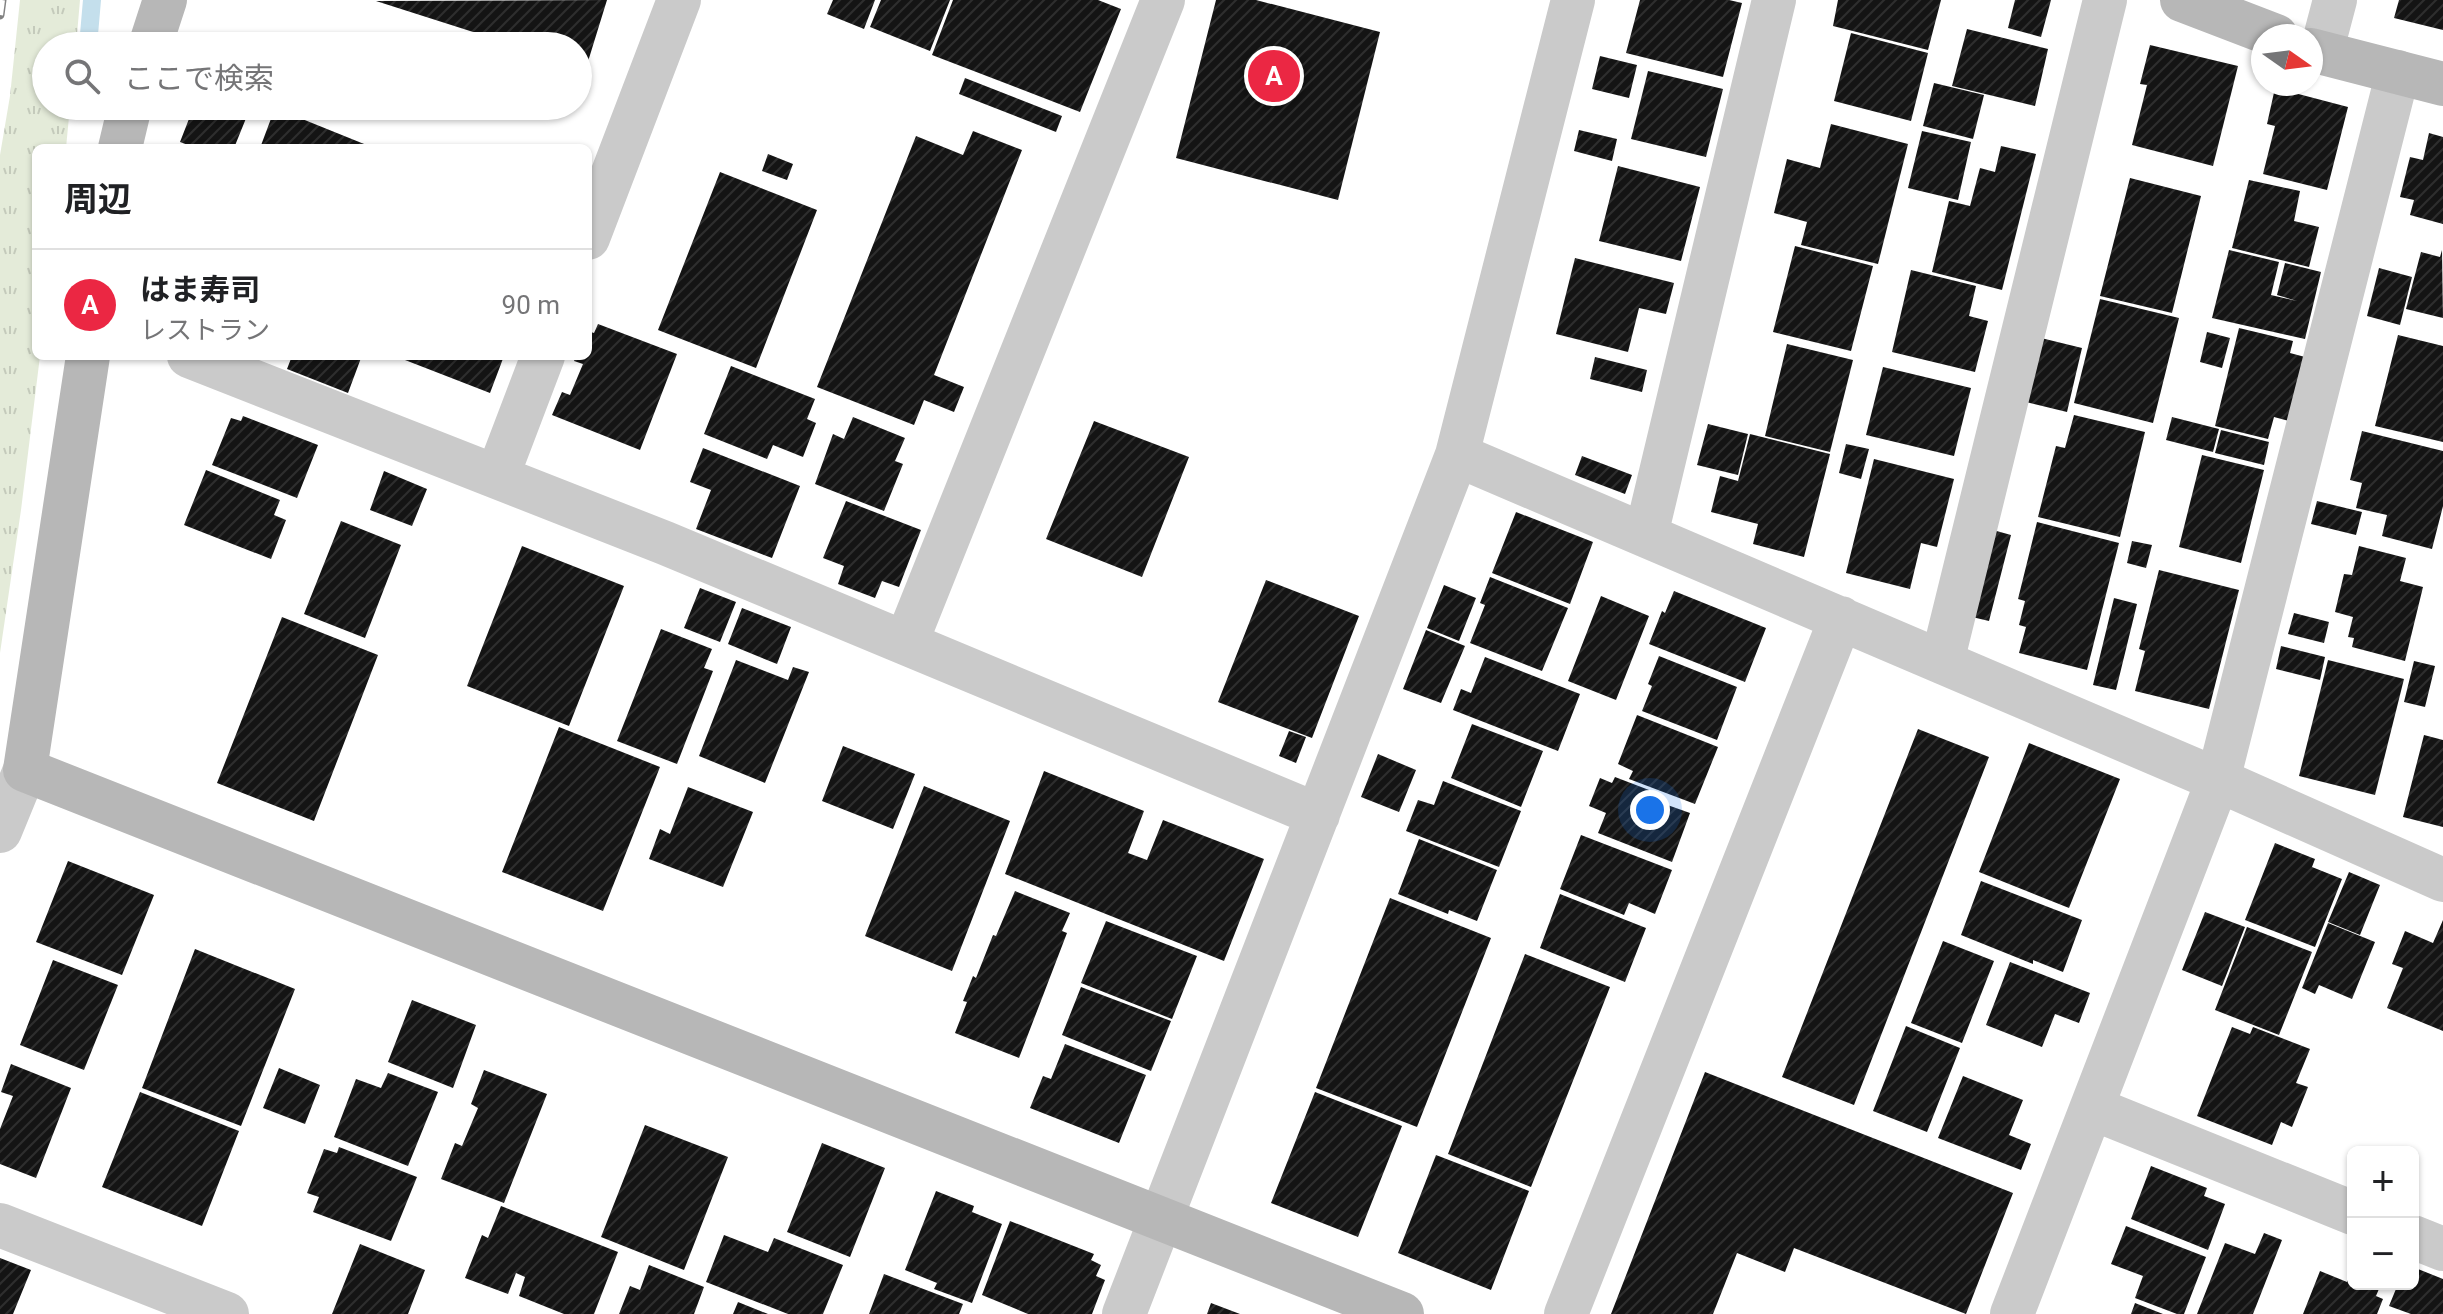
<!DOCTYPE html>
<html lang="ja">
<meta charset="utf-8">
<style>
:root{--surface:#fff;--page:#f2f2f2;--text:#202124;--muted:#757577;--line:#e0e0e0;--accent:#eb2743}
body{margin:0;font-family:Roboto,"Noto Sans JP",sans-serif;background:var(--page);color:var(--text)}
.controls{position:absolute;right:24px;bottom:24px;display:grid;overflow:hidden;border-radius:12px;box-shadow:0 2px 6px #0004}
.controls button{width:72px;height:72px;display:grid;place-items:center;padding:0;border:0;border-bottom:2px solid var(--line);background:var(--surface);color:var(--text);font:40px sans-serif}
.compass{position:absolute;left:2251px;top:24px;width:72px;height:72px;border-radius:50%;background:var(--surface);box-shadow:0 2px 6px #0004;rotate:104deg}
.you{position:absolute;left:1650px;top:810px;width:28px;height:28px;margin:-20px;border:6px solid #fff;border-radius:50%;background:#1a73e8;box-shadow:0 0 0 12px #1a73e833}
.badge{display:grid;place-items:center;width:52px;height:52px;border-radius:50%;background:var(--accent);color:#fff;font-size:26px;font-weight:700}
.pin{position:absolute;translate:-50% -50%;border:4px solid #fff;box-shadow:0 2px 8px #0006}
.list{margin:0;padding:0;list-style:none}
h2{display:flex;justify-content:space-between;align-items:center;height:104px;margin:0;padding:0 32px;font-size:34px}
h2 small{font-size:26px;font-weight:400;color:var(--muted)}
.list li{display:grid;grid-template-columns:52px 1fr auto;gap:24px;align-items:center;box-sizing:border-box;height:112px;padding:0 32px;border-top:2px solid var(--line)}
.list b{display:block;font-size:30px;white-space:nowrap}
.list p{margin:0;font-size:26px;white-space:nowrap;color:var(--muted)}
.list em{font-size:26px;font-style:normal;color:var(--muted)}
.icon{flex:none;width:44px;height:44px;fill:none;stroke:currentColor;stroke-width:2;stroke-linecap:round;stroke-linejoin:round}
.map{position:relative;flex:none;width:2443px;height:1314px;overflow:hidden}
.search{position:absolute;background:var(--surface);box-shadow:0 2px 6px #0004;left:32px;top:32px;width:560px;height:88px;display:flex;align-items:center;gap:20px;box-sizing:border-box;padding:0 28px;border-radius:44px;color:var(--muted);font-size:30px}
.panel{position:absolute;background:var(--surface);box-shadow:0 2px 6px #0004;left:32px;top:144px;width:560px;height:216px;border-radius:12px}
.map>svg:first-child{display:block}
</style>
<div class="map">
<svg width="2443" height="1314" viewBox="0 0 2443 1314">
<defs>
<pattern id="grass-tufts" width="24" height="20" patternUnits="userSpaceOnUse" patternTransform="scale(2)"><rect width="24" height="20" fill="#e4ebd9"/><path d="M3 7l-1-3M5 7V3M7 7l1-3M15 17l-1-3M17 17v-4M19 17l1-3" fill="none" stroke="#c4cabb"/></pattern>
<pattern id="building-hatch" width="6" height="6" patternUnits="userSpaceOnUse" patternTransform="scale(2)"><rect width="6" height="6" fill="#141414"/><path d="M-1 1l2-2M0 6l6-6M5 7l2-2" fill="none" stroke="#2e2e2e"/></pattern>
</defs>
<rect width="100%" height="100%" fill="#fff"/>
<path fill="url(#grass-tufts)" d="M20,0H80L76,46H46V106H70L66,148H36V356H40L21,510L0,653V155L10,96Z"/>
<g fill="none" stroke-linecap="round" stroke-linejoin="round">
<path stroke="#c4dfec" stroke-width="18" d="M88,46L92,0"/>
</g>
<path fill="url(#building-hatch)" d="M607,0L586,68L578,65V46H517L376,1Z
M833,0H875L864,29L827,14Z
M881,0H950L930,51L870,27Z
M953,0H1098L1121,9L1080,112L932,55Z
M1216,0H1256L1380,32L1338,200L1176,158Z
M1640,0H1729L1742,3L1723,77L1626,53Z
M1838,0H1941L1928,50L1833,26Z
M2015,0H2051L2041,37L2008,28Z
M2399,0H2443V30L2394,18Z
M1967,29L2048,49L2035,106L1952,86Z
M1851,33L1928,53L1911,121L1834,101Z
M2150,45L2238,66L2213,166L2132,145L2147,85L2140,84Z
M1600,56L1637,65L1629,98L1592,89Z
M1648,71L1723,89L1706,157L1631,139Z
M965,78L1062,116L1056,132L959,94Z
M1934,83L1984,95L1973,139L1923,126Z
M2275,88L2348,107L2327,190L2263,174L2275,126L2267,124Z
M194,106H251L234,148H196L180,142Z
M275,108L374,148H260Z
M1831,124L1908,144L1878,264L1801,245L1807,222L1774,213L1787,159L1820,168Z
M1579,130L1617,139L1612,161L1574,151Z
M973,131L1022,150L934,375L964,387L954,412L924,400L914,425L817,387L916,136L963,155Z
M1922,131L1971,142L1958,200L1908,188Z
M2429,133L2443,137V224L2410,215L2414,200L2400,197L2410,157L2423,160Z
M2001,146L2036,154L2002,290L1932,272L1949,201L1970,206L1980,168L1995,172Z
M768,154L793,164L787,180L762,171Z
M1618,166L1700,187L1681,261L1599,241Z
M720,172L817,210L756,368L658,330Z
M2130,178L2201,196L2172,313L2100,296Z
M2249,180L2300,191L2294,221L2319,227L2309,267L2232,248Z
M1795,246L1873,266L1851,351L1773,332Z
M2229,250L2279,262L2271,295L2297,301L2277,295L2285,263L2321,272L2305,339L2212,318Z
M2442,250L2443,318L2406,309L2421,252L2440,257Z
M1575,258L1674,283L1666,314L1639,308L1628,352L1556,334Z
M2379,268L2412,277L2400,325L2367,316Z
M1911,270L1976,286L1969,316L1988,321L1975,372L1892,352Z
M2100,299L2179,318L2153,423L2074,403Z
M598,324L677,354L640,450L552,415L562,392L570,395L583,364L574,361L576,356H588V331L594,333Z
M2239,328L2293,341L2290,353L2305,357L2289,421L2274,417L2268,439L2215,426Z
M2207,332L2230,338L2222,368L2200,362Z
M2398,335L2443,346V442L2375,426Z
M2037,337L2082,348L2067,412L2022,401Z
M1787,344L1853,360L1830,452L1765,436Z
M292,356H355L361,358L348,393L287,369Z
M407,356H504L490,393L405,360Z
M1595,357L1647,370L1642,392L1590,379Z
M731,366L815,399L807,419L816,423L803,457L773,445L767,459L704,434Z
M1883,367L1971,388L1954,456L1866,435Z
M2074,415L2145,432L2120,537L2038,517L2056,446L2065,448Z
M243,416L318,445L297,498L212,465L231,418L241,421Z
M853,417L905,438L895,461L903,464L884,511L815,484L833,434L844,439Z
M2172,417L2219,429L2213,452L2166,440Z
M1094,421L1189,457L1142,577L1046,539Z
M1708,424L1748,434L1738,475L1697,465Z
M2221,430L2269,442L2264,465L2215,453Z
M2362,431L2443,451V506L2432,549L2382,536L2387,515L2356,508L2362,483L2350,480Z
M1750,434L1830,454L1804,557L1753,544L1758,524L1711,512L1720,476L1738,481Z
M1846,444L1869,449L1861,479L1839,473Z
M703,448L800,486L772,558L696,529L711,490L690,482Z
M2202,455L2264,470L2241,563L2179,547Z
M1582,456L1632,475L1625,494L1575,475Z
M1874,459L1954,479L1937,547L1921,543L1910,589L1846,573Z
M206,470L280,500L274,515L286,520L271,559L184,525Z
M384,471L427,489L412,526L370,510Z
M846,501L921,530L899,587L882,581L875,598L838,584L844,566L823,558Z
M2317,501L2362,512L2356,535L2311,524Z
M1516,512L1593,542L1570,604L1492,573Z
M341,521L401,545L365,638L304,614Z
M2037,522L2119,543L2087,670L2019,653L2026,627L2019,625L2025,601L2018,599Z
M1993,530L2011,535L1989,621L1972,617Z
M2132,541L2152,545L2146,568L2127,563Z
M522,546L624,586L569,726L467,686Z
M2359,546L2406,558L2400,581L2423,587L2405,661L2352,647L2354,638L2348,637L2353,617L2335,612L2344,574L2352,575Z
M2159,570L2239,590L2209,709L2135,691L2145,651L2139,649Z
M1490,577L1568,608L1542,671L1470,643L1485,605L1480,603Z
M1266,580L1359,616L1312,738L1218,702Z
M1444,585L1476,598L1459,641L1427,628Z
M700,588L736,602L720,642L684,628Z
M1674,591L1766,628L1745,682L1649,644L1662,611L1665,613Z
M1601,596L1649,616L1616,700L1568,681Z
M2114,598L2137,604L2116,690L2093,685Z
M742,608L791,627L777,664L728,644Z
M2294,613L2329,622L2324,643L2288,634Z
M282,617L378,655L314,821L217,783Z
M661,629L712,649L704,668L713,671L677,764L617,741Z
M1426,630L1465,646L1441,703L1403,689Z
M2281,646L2325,657L2320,680L2276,669Z
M1659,656L1737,687L1717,740L1642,711L1652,686L1648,684Z
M1485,657L1580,694L1558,751L1453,710L1461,689L1471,693Z
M736,660L788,680L793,667L809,672L765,783L699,756Z
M2328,660L2404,679L2375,795L2299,776Z
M2414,661L2435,666L2425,707L2404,702Z
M1637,715L1718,747L1695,804L1629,779L1633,771L1618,764Z
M1472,724L1543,751L1521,807L1451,778Z
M559,727L660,767L603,911L502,872Z
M1918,729L1989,757L1854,1105L1782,1077Z
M1289,731L1306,737L1296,763L1279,756Z
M2424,735L2443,740V827L2403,817Z
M2029,743L2120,779L2069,908L1979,872Z
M843,746L915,774L893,829L822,801Z
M1378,754L1416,770L1399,812L1361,797Z
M1044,771L1144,811L1128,853L1147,860L1163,820L1264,859L1224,961L1005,874Z
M1615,777L1662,795L1659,802L1690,813L1672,862L1598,833L1606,813L1589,806L1600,778L1612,783Z
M1443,781L1521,811L1499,867L1406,831L1418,800L1434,805Z
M924,786L1010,821L952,971L865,936Z
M688,787L753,812L723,887L649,859L660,829L670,834Z
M1581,835L1672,870L1655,914L1629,903L1624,915L1560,889Z
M1419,839L1497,870L1477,921L1449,910L1448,914L1398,894Z
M2275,843L2315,859L2312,867L2342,879L2315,947L2245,920Z
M68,861L154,895L122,975L36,942Z
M2349,872L2380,885L2360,935L2328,922Z
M1981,881L2082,920L2063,972L2033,960V964L1961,935Z
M1015,891L1070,913L1062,931L1067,933L1019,1058L955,1033L967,1002L963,1001L973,976L976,978L993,935L996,936Z
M1560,894L1646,928L1625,982L1540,948Z
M1390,898L1491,938L1417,1127L1316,1088Z
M2205,912L2245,927L2222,986L2182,970Z
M2443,920V1031L2387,1008L2403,968L2392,964L2405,931L2433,943Z
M1106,921L1197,956L1172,1019L1081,983Z
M2328,923L2375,942L2352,999L2319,985L2315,994L2302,988Z
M2247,927L2312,952L2279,1035L2215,1010Z
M1943,941L1994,961L1962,1043L1911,1023Z
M195,949L295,989L241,1126L142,1088Z
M1525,954L1610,987L1531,1187L1448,1154Z
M53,960L118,985L84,1070L20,1045Z
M2010,962L2090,993L2079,1023L2055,1014L2042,1047L1986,1025Z
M1081,987L1171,1021L1151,1071L1062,1035Z
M412,1000L476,1025L453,1088L388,1062Z
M1906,1026L1960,1048L1927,1132L1873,1111Z
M2232,1027L2250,1034L2253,1027L2310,1049L2296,1083L2308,1087L2292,1127L2281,1122L2272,1145L2197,1116Z
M1065,1044L1146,1075L1119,1143L1030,1108L1043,1076L1051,1079Z
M11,1064L71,1088L36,1178L0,1164V1129L13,1096L1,1092Z
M279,1068L320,1085L305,1124L263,1108Z
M484,1070L547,1094L504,1203L441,1179L455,1143L462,1146L478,1108L471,1104Z
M1705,1072L2013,1193L1966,1314L1794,1248L1785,1272L1737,1253L1713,1314H1611Z
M388,1073L438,1092L408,1166L334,1137L356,1079L381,1088Z
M1963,1076L2023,1100L2009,1135L2031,1144L2021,1170L1938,1138Z
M140,1092L239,1131L202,1226L102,1187Z
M1315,1092L1402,1126L1358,1237L1271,1203Z
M645,1125L728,1157L684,1270L601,1237Z
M822,1143L885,1168L850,1257L787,1232Z
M339,1147L417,1177L391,1241L313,1212L319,1197L307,1193L324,1149L337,1153Z
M1436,1155L1529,1191L1491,1290L1398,1253Z
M2151,1166L2207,1188L2204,1196L2225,1204L2208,1250L2131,1219Z
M936,1191L974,1206L972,1212L1002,1224L972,1303L934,1289L937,1283L905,1270Z
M501,1206L618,1252L594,1314H564L519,1296L525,1277L516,1273L508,1294L465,1278L482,1235L488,1238Z
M1010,1221L1094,1254L1091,1260L1101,1265L1096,1276L1105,1280L1092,1314H1028L982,1295Z
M2126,1226L2206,1257L2184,1314H2177L2135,1298L2143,1276L2111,1264Z
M2264,1233L2282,1240L2253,1314H2197L2225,1243L2255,1254Z
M724,1235L768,1252L774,1238L843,1265L823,1314H788L706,1282Z
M360,1244L425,1270L408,1314H332Z
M0,1258L31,1270L13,1314H0Z
M649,1265L704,1287L694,1314H619L630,1286L640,1290Z
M2413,1267L2443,1279V1314H2411L2389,1306L2398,1284H2413Z
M2353,1268V1284H2381L2376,1296L2383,1299L2377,1314H2303L2320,1271L2347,1282Z
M884,1274L963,1304L959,1314H869Z
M738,1302L768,1314H733Z
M1211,1303L1240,1314H1207Z
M2135,1303L2163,1314H2131Z"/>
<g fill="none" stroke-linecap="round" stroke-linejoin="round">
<path stroke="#cacaca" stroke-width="44" d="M2321,53L2335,0
M588,238L679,0
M189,356L665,543L1318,815
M1457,455L2218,780L2443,880
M497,477L543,356
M1646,535L1774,0
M906,643L1163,0
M1942,662L2105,0
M0,831L25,770
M2092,1108L2353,1213
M0,1225L227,1314
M2413,1237L2443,1249
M1124,1314L1457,455L1573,0
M1566,1314L1841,618
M2012,1314L2218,780L2398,72"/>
<path stroke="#b7b7b7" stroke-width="44" d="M2182,0L2276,36
M150,46L165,0
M2311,50L2443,84
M120,148L130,106
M88,356L25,770L1402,1314"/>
<defs>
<path id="rail" d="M0,15L2,0"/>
</defs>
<use href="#rail" stroke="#828282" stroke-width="9"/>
<use href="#rail" stroke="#fff" stroke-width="6" stroke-dasharray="18" stroke-linecap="butt"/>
</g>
</svg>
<div class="controls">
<button>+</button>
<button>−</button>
</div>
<svg class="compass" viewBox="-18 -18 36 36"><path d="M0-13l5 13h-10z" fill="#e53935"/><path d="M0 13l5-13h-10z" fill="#757577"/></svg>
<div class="you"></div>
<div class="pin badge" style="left:1274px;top:76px">A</div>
<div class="search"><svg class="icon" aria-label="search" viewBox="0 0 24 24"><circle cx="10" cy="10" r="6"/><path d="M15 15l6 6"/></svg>ここで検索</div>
<section class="panel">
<h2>周辺<small></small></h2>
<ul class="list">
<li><span class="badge">A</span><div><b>はま寿司</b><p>レストラン</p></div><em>90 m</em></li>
</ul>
</section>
</div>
